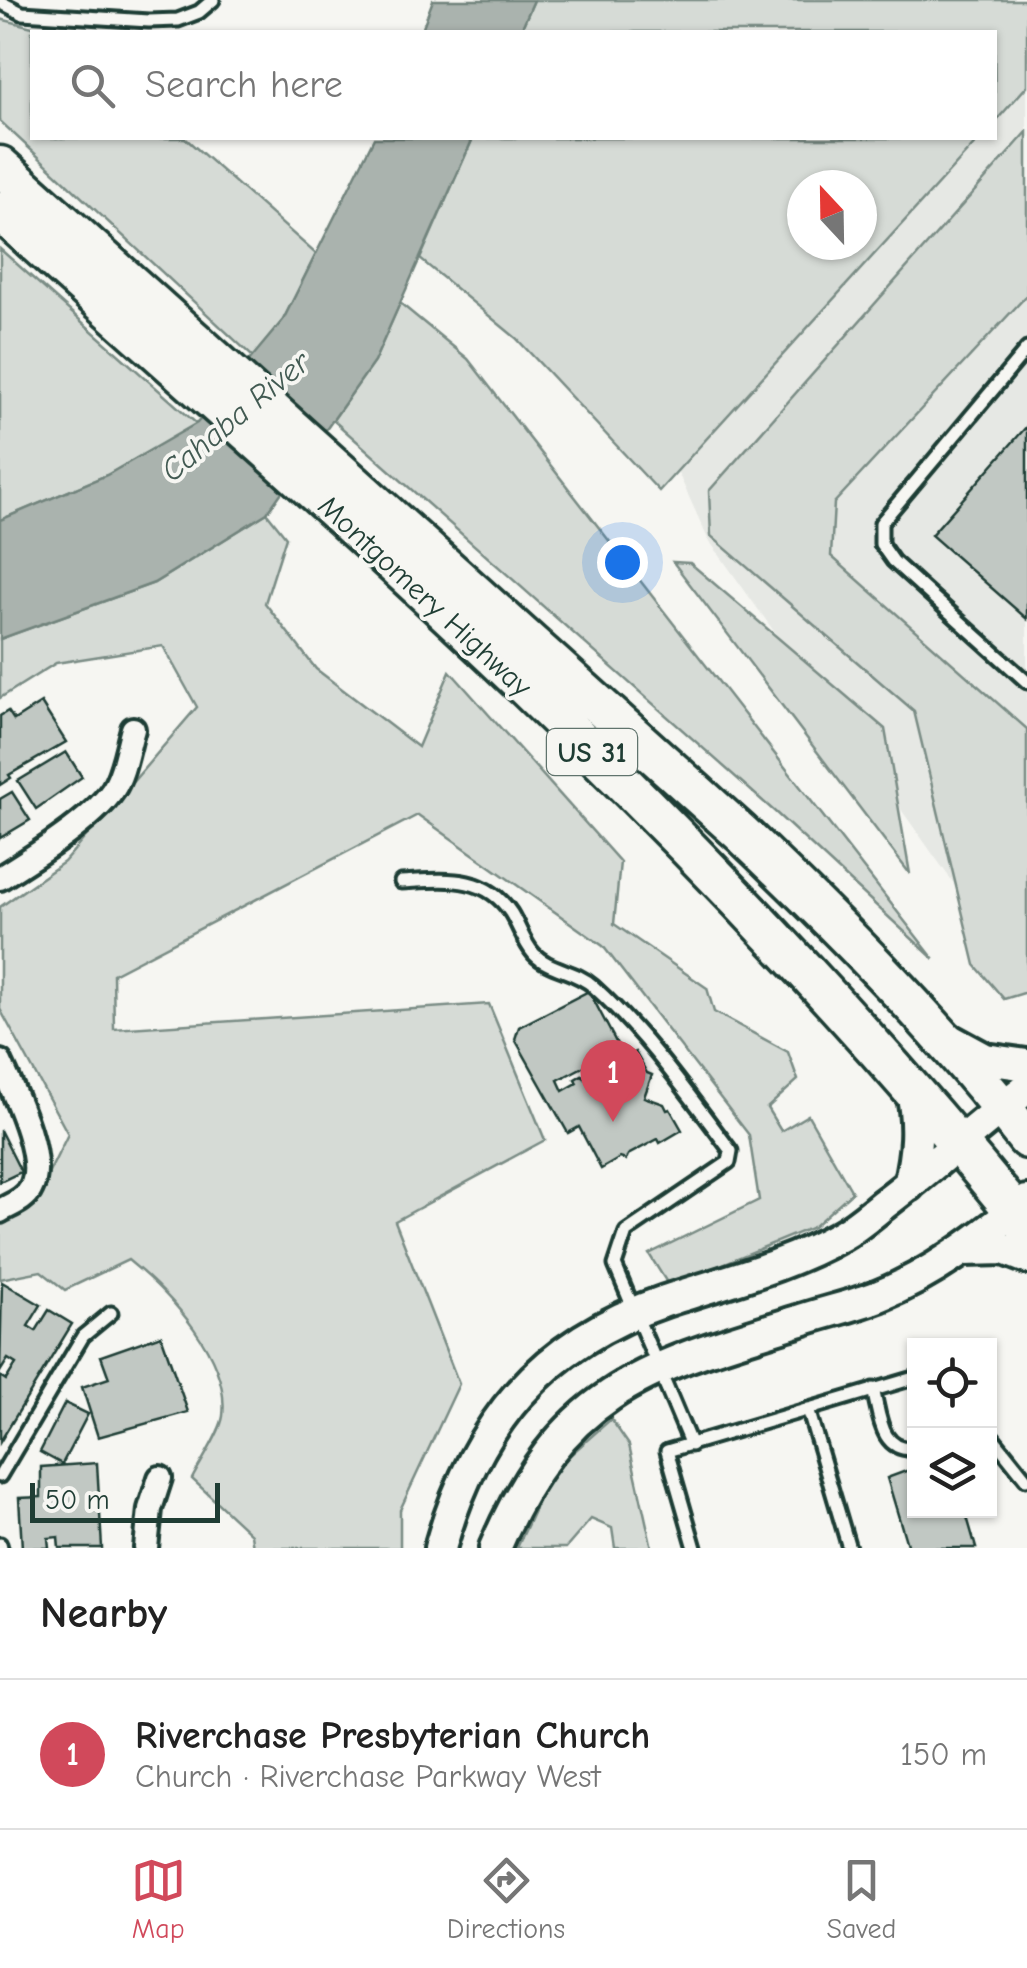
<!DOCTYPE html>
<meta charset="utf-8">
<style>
:root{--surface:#fff;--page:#f2f2f2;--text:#222;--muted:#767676;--line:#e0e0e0;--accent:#d1495b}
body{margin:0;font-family:"Comic Neue",sans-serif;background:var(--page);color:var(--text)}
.controls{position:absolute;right:30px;bottom:30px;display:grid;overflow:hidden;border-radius:0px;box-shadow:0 2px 8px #0004}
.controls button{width:90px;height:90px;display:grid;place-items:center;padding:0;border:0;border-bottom:2px solid var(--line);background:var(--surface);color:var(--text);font:50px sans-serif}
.compass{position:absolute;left:787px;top:170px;width:90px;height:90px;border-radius:50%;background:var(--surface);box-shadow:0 2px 8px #0004;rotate:338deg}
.scale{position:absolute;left:30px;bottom:25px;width:190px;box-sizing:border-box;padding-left:10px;border:5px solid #1f3d34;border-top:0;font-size:28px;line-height:35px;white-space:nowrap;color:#1f3d34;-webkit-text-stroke:8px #f6f6f2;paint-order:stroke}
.you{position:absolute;left:622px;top:562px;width:35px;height:35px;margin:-25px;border:8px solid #fff;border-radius:50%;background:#1a73e8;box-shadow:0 0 0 15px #1a73e833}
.badge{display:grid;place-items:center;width:65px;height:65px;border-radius:50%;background:var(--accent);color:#fff;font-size:32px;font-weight:700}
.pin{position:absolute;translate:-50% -82px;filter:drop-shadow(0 2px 5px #0008)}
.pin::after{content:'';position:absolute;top:52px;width:35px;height:30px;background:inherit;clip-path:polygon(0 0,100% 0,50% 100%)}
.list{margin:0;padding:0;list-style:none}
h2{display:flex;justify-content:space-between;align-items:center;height:130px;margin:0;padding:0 40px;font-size:42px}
h2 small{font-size:32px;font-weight:400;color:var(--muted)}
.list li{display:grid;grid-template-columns:65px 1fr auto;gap:30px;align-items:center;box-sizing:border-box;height:150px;padding:0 40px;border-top:2px solid var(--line)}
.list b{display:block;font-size:38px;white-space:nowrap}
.list p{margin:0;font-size:32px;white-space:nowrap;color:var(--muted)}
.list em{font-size:32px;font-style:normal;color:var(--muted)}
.icon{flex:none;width:55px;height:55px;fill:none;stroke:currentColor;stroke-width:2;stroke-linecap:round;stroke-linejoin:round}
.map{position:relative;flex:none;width:1027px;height:1548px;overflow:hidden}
.search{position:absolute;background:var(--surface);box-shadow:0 2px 8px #0004;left:30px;right:30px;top:30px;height:110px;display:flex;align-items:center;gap:25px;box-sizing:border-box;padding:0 35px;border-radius:0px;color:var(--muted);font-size:38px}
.sheet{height:280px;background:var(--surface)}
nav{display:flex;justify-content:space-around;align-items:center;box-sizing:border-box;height:140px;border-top:2px solid var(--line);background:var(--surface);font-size:28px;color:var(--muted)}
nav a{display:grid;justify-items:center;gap:5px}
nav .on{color:var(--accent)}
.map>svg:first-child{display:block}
</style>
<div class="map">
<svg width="1027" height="1548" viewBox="0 0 1027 1548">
<rect width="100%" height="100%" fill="#f6f6f2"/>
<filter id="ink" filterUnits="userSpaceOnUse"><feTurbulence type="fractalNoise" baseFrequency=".01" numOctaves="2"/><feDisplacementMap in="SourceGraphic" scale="20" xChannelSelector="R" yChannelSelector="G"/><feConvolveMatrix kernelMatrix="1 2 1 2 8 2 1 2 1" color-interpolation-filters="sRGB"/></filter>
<g filter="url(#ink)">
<path fill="#e6e8e4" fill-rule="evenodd" d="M1027,0V986L708,539L540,167L553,138H994V32ZM802,185H862V245H802Z"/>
<path fill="#d6dbd6" stroke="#7a8c85" stroke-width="2.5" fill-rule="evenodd" d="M534,0H1027V86L995,122L994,32H520Z
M0,19L53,32H32V138H185L316,254L283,320L253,357L0,121Z
M1027,132V295L834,503L831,556L1027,729V992L1004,999L975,965L914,711L711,536L709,491Z
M473,138H980L659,491L516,338L420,259ZM802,185H862V245H802Z
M0,249L197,424L107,475L0,520Z
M400,303L468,359L934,959L774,811L333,420L374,362Z
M267,513L286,537L265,603L316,669L418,747L450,671L620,862L614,924L707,988L714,1012L788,1052L798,1080L767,1108L781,1131L808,1115L852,1192L813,1227L669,1286L649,1254L759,1200L749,1135L603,946L418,815L113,974L114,1029L489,1004L545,1140L395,1221L459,1384L400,1510V1548H253L251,1534L192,1479C200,1463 221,1432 223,1416C230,1357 170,1294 128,1260L65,1290L41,1271L0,1279V1211L36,1199L68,1134L0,1009V907L64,862L197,707L163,646L56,663L0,698V639L154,583Z
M673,562L690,563L885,729L910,874Z
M611,1419L629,1445L652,1548H615L612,1528L591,1519L566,1548H517L552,1471Z"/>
<path fill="#aab3ae" stroke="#72847d" stroke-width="2.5" d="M433,0H534L520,32H421Z
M374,138H473L374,362L267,513L154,583L0,639V520L107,475L197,423L283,320Z"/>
<path fill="#c1c8c3" stroke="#1f3d34" stroke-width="2.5" d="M1027,426V619L931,535Z
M41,703L66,742L9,775L11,778L0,785V716L8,711L14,720Z
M66,752L82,777L36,809L18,781Z
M12,792L30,820L0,838V799Z
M589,991L619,1048L558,1080L563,1091L577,1083L575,1079L582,1075L585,1079L635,1052L647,1073L652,1075L644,1097L664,1104L667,1110L670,1109L682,1130L660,1143L658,1139L628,1155L626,1160L620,1158L601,1169L579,1127L568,1133L515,1039L519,1027Z
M0,1130L21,1172L0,1182Z
M2,1282L41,1305L28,1326L36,1331L49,1310L72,1324L0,1442V1376L6,1380L16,1364L8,1359L0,1372Z
M161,1335L188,1412L98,1437L82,1387L109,1378L101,1356Z
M65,1403L88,1414L62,1464L40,1452Z
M97,1463L102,1548H59L58,1537L48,1538L49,1548H22L19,1498L41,1497V1467Z
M914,1468V1510H965L976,1548H908L887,1478Z"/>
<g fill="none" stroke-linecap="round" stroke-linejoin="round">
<defs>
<path id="service" d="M0,2L22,13L149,21L178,20L199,12L213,0
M1027,349L881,523V544L893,561L1027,682
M401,882C443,880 485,873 511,913C519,926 524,943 534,954C549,970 575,970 593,986C646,1034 688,1094 731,1151L729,1162L626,1232L615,1265L691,1445
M873,1389C880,1416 880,1451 914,1449
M808,1409L849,1548
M990,1434L1026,1479
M0,1476L83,1336L111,1313
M0,1544L1,1548
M695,1548L667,1451L914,1378"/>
<path id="minor" d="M0,878C32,858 93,820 113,790C124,773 127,749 133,729
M0,1062C13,1091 47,1159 31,1188C26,1200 10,1205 0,1211
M146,1548L150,1509L160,1478"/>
<path id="tertiary" d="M950,1040L985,1059L1027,1065
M909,1185C917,1151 919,1125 912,1091
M964,1250L1004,1249L1027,1258
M440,1548C475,1424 541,1343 665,1301C725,1281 786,1267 842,1235C858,1226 871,1214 885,1203C934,1166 978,1125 1027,1088
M495,1548C563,1389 644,1368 798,1321C825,1312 853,1306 879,1296C934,1274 981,1237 1027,1201"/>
<path id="primary" d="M0,166L741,833C842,929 941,1029 1027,1139
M0,211C182,375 368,535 544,705C714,869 878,1042 1027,1227"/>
</defs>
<use href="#service" stroke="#1f3d34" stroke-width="19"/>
<use href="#minor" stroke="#1f3d34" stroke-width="30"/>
<use href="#tertiary" stroke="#1f3d34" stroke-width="38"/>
<use href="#primary" stroke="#1f3d34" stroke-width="45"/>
<use href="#service" stroke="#f6f6f2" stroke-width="11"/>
<use href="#minor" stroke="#f6f6f2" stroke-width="22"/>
<use href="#tertiary" stroke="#f6f6f2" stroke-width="30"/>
<use href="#primary" stroke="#f6f6f2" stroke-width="38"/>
</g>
</g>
<g text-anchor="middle" stroke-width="8" stroke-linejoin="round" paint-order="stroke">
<rect fill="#f6f6f2" stroke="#60746d" stroke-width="2.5" x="547" y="729" width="90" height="46" rx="8"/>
<g font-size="28" font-weight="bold" fill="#1f3d34">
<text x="592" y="762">US 31</text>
</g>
<g font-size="30" fill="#1f3d34" stroke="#f6f6f2">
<text transform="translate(425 596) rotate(43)" y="10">Montgomery Highway</text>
</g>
<g font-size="32" font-style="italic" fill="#425a52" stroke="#f6f6f2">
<text transform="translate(235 416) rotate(-40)" y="11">Cahaba River</text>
</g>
</g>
</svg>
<div class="controls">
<button><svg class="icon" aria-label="locate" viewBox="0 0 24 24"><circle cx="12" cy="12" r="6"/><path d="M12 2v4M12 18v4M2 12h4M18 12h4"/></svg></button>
<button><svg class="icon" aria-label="layers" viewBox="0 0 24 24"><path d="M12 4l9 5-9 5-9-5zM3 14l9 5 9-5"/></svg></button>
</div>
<svg class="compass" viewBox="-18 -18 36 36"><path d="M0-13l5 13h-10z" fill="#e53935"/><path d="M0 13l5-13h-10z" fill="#767676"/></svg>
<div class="scale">50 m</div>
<div class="you"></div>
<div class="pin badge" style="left:613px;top:1122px">1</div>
<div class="search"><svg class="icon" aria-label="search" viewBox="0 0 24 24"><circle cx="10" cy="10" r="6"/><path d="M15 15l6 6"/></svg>Search here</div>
</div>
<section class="sheet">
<h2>Nearby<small></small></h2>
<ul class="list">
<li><span class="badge">1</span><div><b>Riverchase Presbyterian Church</b><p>Church · Riverchase Parkway West</p></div><em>150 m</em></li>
</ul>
</section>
<nav>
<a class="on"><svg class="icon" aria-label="map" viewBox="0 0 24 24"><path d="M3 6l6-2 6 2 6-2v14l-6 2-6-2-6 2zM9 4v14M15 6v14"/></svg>Map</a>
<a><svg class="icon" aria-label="directions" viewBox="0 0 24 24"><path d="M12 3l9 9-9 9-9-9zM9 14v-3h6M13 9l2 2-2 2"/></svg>Directions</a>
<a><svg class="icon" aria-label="saved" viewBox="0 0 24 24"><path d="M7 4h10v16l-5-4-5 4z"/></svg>Saved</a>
</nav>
